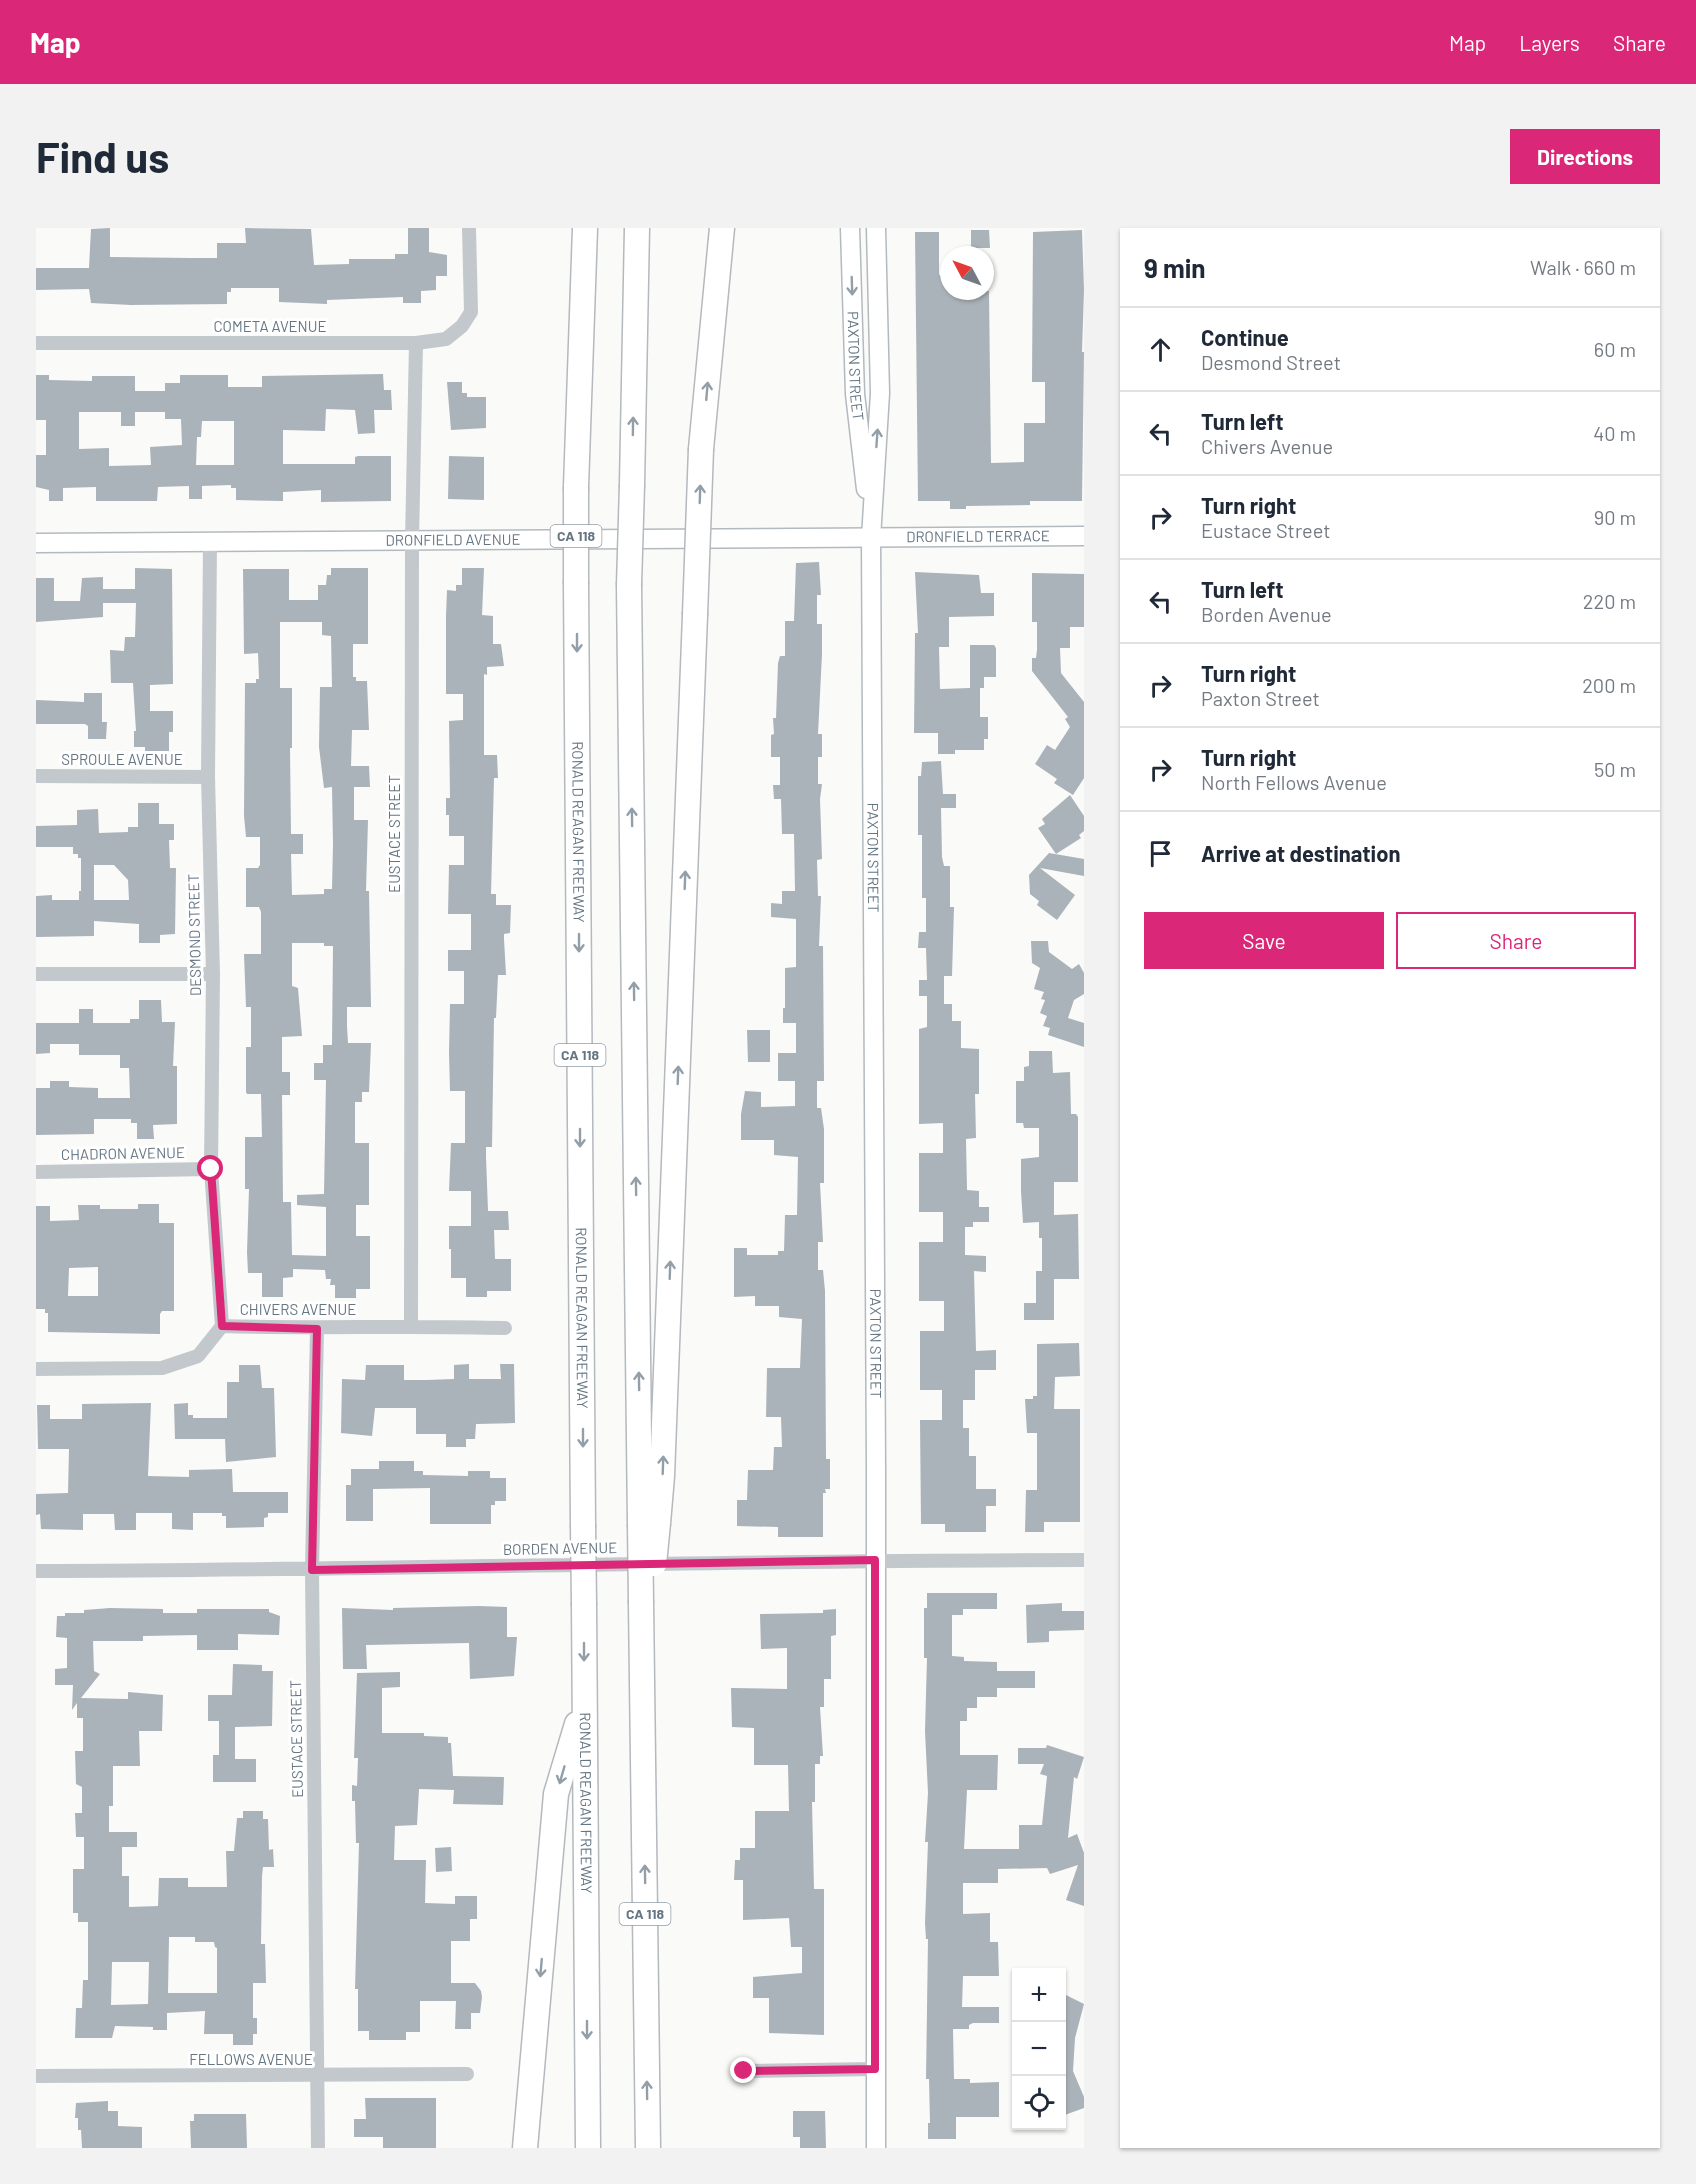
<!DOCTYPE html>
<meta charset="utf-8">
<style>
:root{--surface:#fff;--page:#f2f2f3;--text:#1f2937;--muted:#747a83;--line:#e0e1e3;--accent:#db2777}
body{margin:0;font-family:Barlow,sans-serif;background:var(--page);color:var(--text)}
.controls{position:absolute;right:18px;bottom:18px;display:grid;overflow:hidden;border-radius:0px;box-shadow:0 2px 4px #0004}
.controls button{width:54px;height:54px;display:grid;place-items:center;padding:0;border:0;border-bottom:2px solid var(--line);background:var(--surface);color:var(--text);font:30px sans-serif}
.compass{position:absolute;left:904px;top:18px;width:54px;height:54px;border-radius:50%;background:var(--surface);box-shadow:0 2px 4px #0004;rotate:311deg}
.stop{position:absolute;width:18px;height:18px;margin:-14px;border:4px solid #db2777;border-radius:50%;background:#fff}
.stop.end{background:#db2777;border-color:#fff;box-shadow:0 2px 6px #0008}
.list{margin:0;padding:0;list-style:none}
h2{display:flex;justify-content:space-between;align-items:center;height:78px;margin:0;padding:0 24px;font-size:26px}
h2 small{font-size:20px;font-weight:400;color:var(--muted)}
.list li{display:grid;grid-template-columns:39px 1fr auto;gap:18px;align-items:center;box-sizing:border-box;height:84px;padding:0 24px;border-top:2px solid var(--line)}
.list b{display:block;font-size:22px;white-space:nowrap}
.list p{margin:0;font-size:20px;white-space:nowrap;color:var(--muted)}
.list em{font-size:20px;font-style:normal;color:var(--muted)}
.actions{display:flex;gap:12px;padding:18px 24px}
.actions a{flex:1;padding:14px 0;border:2px solid var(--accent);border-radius:0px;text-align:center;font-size:21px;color:var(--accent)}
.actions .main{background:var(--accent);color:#fff}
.icon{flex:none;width:33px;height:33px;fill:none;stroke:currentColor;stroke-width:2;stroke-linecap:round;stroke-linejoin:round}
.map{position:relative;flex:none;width:1048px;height:1920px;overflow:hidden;border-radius:0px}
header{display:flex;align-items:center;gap:36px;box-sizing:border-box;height:84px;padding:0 30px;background:var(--accent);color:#fff}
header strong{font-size:28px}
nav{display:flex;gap:33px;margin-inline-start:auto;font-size:21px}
.intro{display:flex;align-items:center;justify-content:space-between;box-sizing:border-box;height:144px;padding:0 36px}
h1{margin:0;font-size:42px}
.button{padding:15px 27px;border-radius:0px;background:var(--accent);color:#fff;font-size:21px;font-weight:700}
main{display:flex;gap:36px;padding:0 36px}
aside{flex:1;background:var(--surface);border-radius:0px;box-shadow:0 2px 4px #0004}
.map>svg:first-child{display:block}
</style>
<header>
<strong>Map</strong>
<nav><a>Map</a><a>Layers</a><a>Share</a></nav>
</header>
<div class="intro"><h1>Find us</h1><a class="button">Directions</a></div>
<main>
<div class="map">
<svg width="1048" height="1920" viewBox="0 0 1048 1920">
<rect width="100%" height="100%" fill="#fafaf8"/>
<path fill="#aab3b9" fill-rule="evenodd" d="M74,0V29L155,30H181V15H210L209,0L275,1L278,37L313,36V31H359V26H372V0H393V24L411,27V48H400V62L385,63V75H367V69L291,72V76L243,74V60H195V64H191V76L95,77L55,75L53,61L0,62V40H53L55,1Z
M935,2H953L954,20H935Z
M1046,2L1048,62L1046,124H1048L1046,273H994V277L930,278V281H914V273H882L879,4H903V47H913V63H953L955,235L988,234V195H1009V154H996L997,4Z
M347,146L348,162H355L356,182H338L339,205L322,206L319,182L290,181L289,203L247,202V236H319V229L322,228H355V273L285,274V262L247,264V273L200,272V260H195V257L166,258V271H153V258L122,259L121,273H60V259L27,260V273H13V262L0,259V227H10V192H0V147H13V152L56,153V148H99V163H129V155H144V147H192V159H226V148ZM43,184H85V198H99V184H129V191H145L146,217L114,219L115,237L73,238V220L43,221ZM166,193H198V237H160L161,209H165Z
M411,154H426V165H431V169H450V200L415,202Z
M413,228L448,229V272L412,271Z
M783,334L785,367H781V396H786V426L782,506H786V529H782V556H786L784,571L786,631L781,632L782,668H785L783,718H787L788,853H781V880H785L788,901V955H784L787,1014H782V1042H787L789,1063L790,1231H794V1261H789L790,1265H787V1309H742V1299L701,1298V1272H711L712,1242H737L738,1219H746L745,1189H730L731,1140H764L766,1091L743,1089V1078H719V1068L698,1069V1020H711V1027H742V1023H748L749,987H761L762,929L738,927V912H705V886L709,863L725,864V879L759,878V853H742V825H760V795H747V780H749V740L760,739V691L735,689V675L746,676V663H759L758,606H746L745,571H738L737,557H744V529H735V507L738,506L737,490H740L742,435L744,428H749V393H758L760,335Z
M99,340L136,341L137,456L114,457V483H137V504H133V523H109V519H98V503H100L97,455H75L74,422L88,423L89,409H99L100,375H67V389L0,394V350H18V373H44L46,350L67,349V361H99Z
M295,340H332V416H317V449H320V453H331L333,502H316L315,538H333L334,559H318V592H332L330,663H333L335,779H311V798L312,815H335L333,864H326V874H319V915H333V977H320V1008H334V1061H320V1070H299V1057H294L295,1051H290L289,1042L257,1041V1049L247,1050V1069H226V1045H212L211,1024L213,961H209V909H226L225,866H211L210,864V819H215V779H210L208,726H225V684L223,679H210V640H222L224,637V609H210L208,588L209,455H220V451H223L222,425L208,426L207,341H253V372H282V357H290L291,347H295ZM244,394H286V407L295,408L296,459H284L283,519L288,560L296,559L297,616L296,661H288V666L256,667L255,626H267V606H255L254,520H256V460H244ZM256,715H288V718H297L296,817H287V835H278V852H290L288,966L261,967V977L290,979V1028L256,1027L255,974H247L246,867H254V844H246V809L266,808L262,760L256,758Z
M426,340H448L446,387L457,388V416H465L468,438L451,439V447L448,446V527H461L462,550H458L455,666H460V677H475L474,705L468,706V711L470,747H462L460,790H458L456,919H450V929L452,983H472L473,1002H458L459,1031H475V1063H451V1069H430V1050H415V1021H413V998H435V963H413L415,915H429V863H414L413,825L414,776H428V743H412V722H435V686H412L413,637H428V608H413V587H410V570H414L413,493L427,492V466H410V388L411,362L420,363V357H426Z
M879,344L943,347L945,365H958V388L913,389V419H903L904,461L934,460V417H958L960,420V449H948V460H944V489H952V511H948V522H919V526H902V505H878L879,405H882Z
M996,345L1048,346V399H1034V420H1024L1025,445L1048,474V550L1037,567L1018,555L1021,551L999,536L1011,517L1019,522L1034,499L1029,491L1032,489L996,443V430H1000L1001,422V394H996Z
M48,465H66V494H71L70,511H52V498L49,496H0V472L48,474Z
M905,533L907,566H920V580H905L906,629L908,638H914V679H918L916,748H908V776H916V793H925V820L943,821V866H939L940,910L930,911L931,962L943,963V979H953V994H937V999H929V1027L950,1028V1044L938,1043L940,1123L960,1122V1142H939V1172H927V1200H933V1228H940V1261H960V1278H950V1304H909V1296H885L884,1192H906V1162H884V1103H908V1073H883V1014H907V984H883V925H907V895L883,896V801L891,799V768H883V752H891L890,720H882L883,704H890V670H886V607H882V548H885L886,534Z
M1034,567L1048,588V603L1043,607L1045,610L1020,626L1002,600L1009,596L1006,591Z
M102,575H123V596H138V612H133L134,640H140L139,706L124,707V715H103V696L58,693V708L0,709V668L16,667V672H43V663H45V630H42V626H37V619H0V598L41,597V582L62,581L63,605L92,604V599H102ZM58,637H78L92,652L93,672H58Z
M1013,625L1048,631V648L1004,640L1039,667L1021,692L1001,677L1003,673L994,666L993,647Z
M995,713H1012L1013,724L1036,741L1043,736L1048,745V766L1038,772L1032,790L1048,795V819L1012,807L1014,800L1007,798L1011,788L1004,785L1009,772L1005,771L1008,764L998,761L1004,740L996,735Z
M103,772H125L126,794H139L137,838H141V896L117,897L118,911H101V895H95V891H58V906L0,907V860H14V853H33V859L62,860V870H94L93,840H84V827H43V816H14V825L0,826V795H43V781H57V795H94V791H103Z
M711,802H734V834H712Z
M993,823H1016L1017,845L1034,844L1035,886H1040L1042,889V954H1018V987L1042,986L1043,1051H1018V1092H988V1075H1000V1043H1006V1010H1003V994L987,995L985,963V931L1003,929V900H988L987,895H980V853H988V839L993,838Z
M102,976H123V995H138V1083H126L124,1086V1106L12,1104V1085H9V1081H0V978H14V993L43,992L42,977H64V981H102ZM62,1039V1068H32L33,1040Z
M1043,1115L1044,1148L1019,1149L1018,1181H1044V1294H1008V1304H989L990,1262H1001V1205H991L989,1171H997V1168H1001V1116Z
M433,1136V1151H465L464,1136H478L479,1195L440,1196L439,1211H430V1219H410V1206H380V1180H339L336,1208L305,1205L306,1151L329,1152L330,1137H368V1152H391L418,1151V1137Z
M203,1137H224L226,1160H238L240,1229L190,1234L189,1211H139L138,1176L152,1175V1187H157V1190H191V1154H203Z
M115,1175L112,1248L153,1249V1242L196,1241L197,1264H252V1285H232V1289L228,1290V1299L190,1300V1288H186V1285H157V1302L136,1301V1285H100V1302H79L78,1286H47V1302L5,1301L4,1286L0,1287V1266L32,1265L33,1221H2L1,1177H14V1191H46V1176Z
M343,1233H378V1243H387V1247L432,1248V1243H454V1250H470V1273H459V1277H455V1296H394V1260L337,1261V1293H310V1257H315V1241H343Z
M891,1365H961V1381H927V1387H916V1428L928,1429V1433L961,1434V1443H999V1460H961V1469H941V1480H931V1493H924V1527H962L961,1562H931L928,1621H983V1597H1006L1011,1548L1004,1546L1008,1536H982V1520H1010L1011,1517L1048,1529L1041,1551L1038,1549L1032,1610L1041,1606L1048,1625V1678L1030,1672L1042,1637L1014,1646L1011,1640L962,1641V1655H927V1686L954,1685V1714H962L963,1748H927L926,1779H963V1795H937L933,1797V1801H917L918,1851H934V1855L963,1854V1889H920V1911H892V1895H894L893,1851H890L892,1711H890L889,1695L892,1614H889L892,1565L889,1503L891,1430H888V1380H891Z
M1026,1375V1383H1048V1402L1013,1403V1414L991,1415L990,1377Z
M443,1378L471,1379V1409H481L478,1448L434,1451L433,1415L330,1417L331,1441H307L306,1380L357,1382V1380Z
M74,1380L127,1381V1385H161V1381H233V1384L244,1388L243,1407L202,1406V1422H161V1407L107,1408V1413H57L58,1443L64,1446L45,1470L92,1471V1464L127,1467L126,1503H103L104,1538H77V1578H73V1604H101V1619H86V1648H93V1679L122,1678L123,1650H152V1659H191L190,1623H198L201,1590H207V1583H227V1591H232L233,1622L237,1621L238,1639H227L226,1648L225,1716H229L230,1755H217V1790H221V1806H217V1817H197V1806H168L169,1783L131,1785V1802H117V1799L79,1798L76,1810H39L40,1780H46L47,1752H52V1694H42V1685H37V1641H48V1609H40L39,1585H46V1559L40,1556L39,1523H47V1490H41V1475L36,1482L37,1457H19V1441L31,1440V1410L20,1409L21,1388H29V1385H48V1382ZM133,1709H159V1714H178L179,1719L181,1720V1765H132ZM76,1734H113L112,1776L75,1777Z
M800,1381V1407L795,1408V1451H788V1479H784L787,1528H784V1536H779V1574H776L778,1661H788V1807L733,1805V1770H717V1749L766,1745V1719H755L753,1690L707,1692V1652H698L699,1632H704V1620H719V1583H753L752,1537H718V1500L696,1499L695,1460L751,1461V1420L725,1421L724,1386L787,1385V1382Z
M197,1436L226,1437V1443H237L236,1498L199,1499V1531H220V1554H177V1527H183V1493H172V1467H196Z
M364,1444V1459L346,1460V1505H388V1508L412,1509V1515H415L417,1548L468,1549L467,1577L417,1576L418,1562L383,1561L381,1597L359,1598L358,1632H390L389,1675L419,1676V1668H441V1691H434V1713H415V1755H439L445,1763L446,1769L444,1785H435V1801H419L420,1773H384V1804H370V1812H333V1803H322V1761H319L323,1615H320L319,1573H316V1557L321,1558L322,1530H318L321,1445Z
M415,1619L416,1643L400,1644L399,1620Z
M1026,1765L1048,1776L1039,1810L1037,1843L1048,1869V1880L1026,1888Z
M329,1870H400V1920H347V1909H318V1891H330Z
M72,1873V1883H82V1898L106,1899V1920H46L45,1902H42V1890H39L40,1875Z
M757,1883H789L790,1920H764V1909H757Z
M158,1886H210L211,1920H155L154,1893H158Z"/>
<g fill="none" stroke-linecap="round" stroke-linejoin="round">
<defs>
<g id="secondary">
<path id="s1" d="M814,0L819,166L830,261"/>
<path id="s2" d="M840,0L844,165L835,310L840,1241V1920"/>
<path id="s3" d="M0,315L1048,308"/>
</g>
<g id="highway">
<path d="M665,221L686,0"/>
<path d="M596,257L601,0"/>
<path d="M540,259L549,0"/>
<path id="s4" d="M540,356L547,1297"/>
<path d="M593,357L604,1296"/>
<path d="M622,1295L626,1248L659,387"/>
<path d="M605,1375L612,1920"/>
<path id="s5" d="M548,1377L552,1920"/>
<path d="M489,1920L520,1566L541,1496"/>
</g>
</defs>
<use href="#secondary" stroke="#b3babf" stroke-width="21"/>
<use href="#highway" stroke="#b4b9bd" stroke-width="27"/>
<path stroke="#c3c8cc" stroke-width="14" d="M0,115H380L410,111L426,98L435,84L433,0
M174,314L172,549L177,746L175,941L186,1098
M0,548L172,549
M0,746H177
M0,944L175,941
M375,1097L376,313L380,115
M281,1101L276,1342L282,1920
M0,1141L126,1140L162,1128L186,1098C281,1101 375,1097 469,1100
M0,1343C349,1342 699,1332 1048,1332
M708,1843L839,1841
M0,1848L431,1846"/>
<use href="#secondary" stroke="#fff" stroke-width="18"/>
<use href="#highway" stroke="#fff" stroke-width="24"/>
<defs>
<path id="highway-bridge" d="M540,259V356
M593,357L596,257
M659,387L665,221
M604,1296L605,1375
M547,1297L548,1377
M618,1336L622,1295"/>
</defs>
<use href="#highway-bridge" stroke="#b4b9bd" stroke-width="27" stroke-linecap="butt"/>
<use href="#highway-bridge" stroke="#fff" stroke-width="24"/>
</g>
<defs><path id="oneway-shaft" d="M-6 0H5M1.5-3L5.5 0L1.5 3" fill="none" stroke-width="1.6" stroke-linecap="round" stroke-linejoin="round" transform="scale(1.5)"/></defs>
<g stroke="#939fa8">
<use href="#oneway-shaft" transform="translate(816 58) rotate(88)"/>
<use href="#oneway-shaft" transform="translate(671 163) rotate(-85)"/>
<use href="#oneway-shaft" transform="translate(597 198) rotate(-89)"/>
<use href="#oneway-shaft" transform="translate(841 210) rotate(-86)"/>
<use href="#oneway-shaft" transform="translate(664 266) rotate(-88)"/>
<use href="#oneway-shaft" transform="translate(541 415) rotate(90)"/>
<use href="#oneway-shaft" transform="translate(596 589) rotate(-91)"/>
<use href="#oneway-shaft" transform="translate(649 652) rotate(-88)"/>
<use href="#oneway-shaft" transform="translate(543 715) rotate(90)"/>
<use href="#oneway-shaft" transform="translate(598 763) rotate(-91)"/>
<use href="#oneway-shaft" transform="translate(642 847) rotate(-88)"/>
<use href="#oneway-shaft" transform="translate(544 910) rotate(90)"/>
<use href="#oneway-shaft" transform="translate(600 958) rotate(-91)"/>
<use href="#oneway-shaft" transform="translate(634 1042) rotate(-88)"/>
<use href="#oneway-shaft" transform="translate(603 1153) rotate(-91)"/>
<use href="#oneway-shaft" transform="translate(547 1210) rotate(90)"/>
<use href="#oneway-shaft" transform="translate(627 1237) rotate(-88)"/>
<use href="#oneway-shaft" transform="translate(548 1424) rotate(90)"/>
<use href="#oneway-shaft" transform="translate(526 1547) rotate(106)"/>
<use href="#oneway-shaft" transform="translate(609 1646) rotate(-91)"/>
<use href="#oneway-shaft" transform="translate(505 1740) rotate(95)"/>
<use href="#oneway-shaft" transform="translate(551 1802) rotate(90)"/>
<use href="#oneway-shaft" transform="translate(611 1862) rotate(-91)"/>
</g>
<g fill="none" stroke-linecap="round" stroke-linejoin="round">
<path stroke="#db2777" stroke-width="8" d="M175,941L186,1098L281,1101L276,1342L839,1332V1841L708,1843"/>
</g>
<g text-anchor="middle" stroke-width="6" stroke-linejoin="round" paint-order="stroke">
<g fill="#fff" stroke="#939fa8" stroke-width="1.5">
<rect x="514.5" y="297" width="51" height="22" rx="4.5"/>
<rect x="518.5" y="816" width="51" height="22" rx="4.5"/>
<rect x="583.5" y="1675" width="51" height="22" rx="4.5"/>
</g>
<g font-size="14" font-weight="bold" fill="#657683">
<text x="540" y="313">CA 118</text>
<text x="544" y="832">CA 118</text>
<text x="609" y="1691">CA 118</text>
</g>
<g font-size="15" fill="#657683" stroke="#fff">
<text x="234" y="104">COMETA AVENUE</text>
<text dy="5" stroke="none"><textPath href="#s1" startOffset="138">PAXTON STREET</textPath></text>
<text dy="5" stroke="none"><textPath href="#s3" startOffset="942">DRONFIELD TERRACE</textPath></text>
<text dy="5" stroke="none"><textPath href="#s3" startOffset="417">DRONFIELD AVENUE</textPath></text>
<text x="86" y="537">SPROULE AVENUE</text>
<text dy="5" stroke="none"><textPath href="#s4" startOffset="248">RONALD REAGAN FREEWAY</textPath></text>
<text transform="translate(359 606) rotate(-90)" y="5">EUSTACE STREET</text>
<text dy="5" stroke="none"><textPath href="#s2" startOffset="630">PAXTON STREET</textPath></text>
<text transform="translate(159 707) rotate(-91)" y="5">DESMOND STREET</text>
<text transform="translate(87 926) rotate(-1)" y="5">CHADRON AVENUE</text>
<text x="262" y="1087">CHIVERS AVENUE</text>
<text dy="5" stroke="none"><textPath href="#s4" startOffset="734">RONALD REAGAN FREEWAY</textPath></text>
<text dy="5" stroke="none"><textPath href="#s2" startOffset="1116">PAXTON STREET</textPath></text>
<text transform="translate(524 1321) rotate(-1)" y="5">BORDEN AVENUE</text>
<text transform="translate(261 1511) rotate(-91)" y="5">EUSTACE STREET</text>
<text dy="5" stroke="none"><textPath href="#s5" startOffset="198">RONALD REAGAN FREEWAY</textPath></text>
<text x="215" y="1837">FELLOWS AVENUE</text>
</g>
</g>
</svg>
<div class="controls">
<button>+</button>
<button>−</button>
<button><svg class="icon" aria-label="locate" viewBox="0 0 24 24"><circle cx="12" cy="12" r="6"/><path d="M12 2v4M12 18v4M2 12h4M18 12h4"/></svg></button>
</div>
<svg class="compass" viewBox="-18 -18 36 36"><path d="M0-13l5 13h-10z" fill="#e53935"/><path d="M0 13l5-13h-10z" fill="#747a83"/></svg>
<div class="stop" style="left:175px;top:941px"></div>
<div class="stop end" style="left:708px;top:1843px"></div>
</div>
<aside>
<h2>9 min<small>Walk · 660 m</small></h2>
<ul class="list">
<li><svg class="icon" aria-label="ahead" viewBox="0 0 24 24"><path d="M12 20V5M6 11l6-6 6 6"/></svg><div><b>Continue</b><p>Desmond Street</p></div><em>60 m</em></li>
<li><svg class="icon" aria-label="left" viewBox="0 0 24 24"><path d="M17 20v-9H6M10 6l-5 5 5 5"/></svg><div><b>Turn left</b><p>Chivers Avenue</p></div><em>40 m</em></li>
<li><svg class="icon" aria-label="right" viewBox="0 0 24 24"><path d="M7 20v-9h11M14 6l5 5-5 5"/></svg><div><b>Turn right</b><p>Eustace Street</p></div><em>90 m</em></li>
<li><svg class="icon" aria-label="left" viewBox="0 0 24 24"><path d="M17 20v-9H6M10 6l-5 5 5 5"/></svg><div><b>Turn left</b><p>Borden Avenue</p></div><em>220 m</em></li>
<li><svg class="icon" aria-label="right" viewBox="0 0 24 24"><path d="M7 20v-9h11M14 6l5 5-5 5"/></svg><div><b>Turn right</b><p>Paxton Street</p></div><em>200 m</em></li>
<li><svg class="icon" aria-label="right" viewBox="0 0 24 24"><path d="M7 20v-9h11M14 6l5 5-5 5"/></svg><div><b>Turn right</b><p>North Fellows Avenue</p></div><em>50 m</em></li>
<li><svg class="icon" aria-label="arrive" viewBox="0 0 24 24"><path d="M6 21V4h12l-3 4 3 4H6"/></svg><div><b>Arrive at destination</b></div></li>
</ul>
<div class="actions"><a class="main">Save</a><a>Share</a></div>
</aside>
</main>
